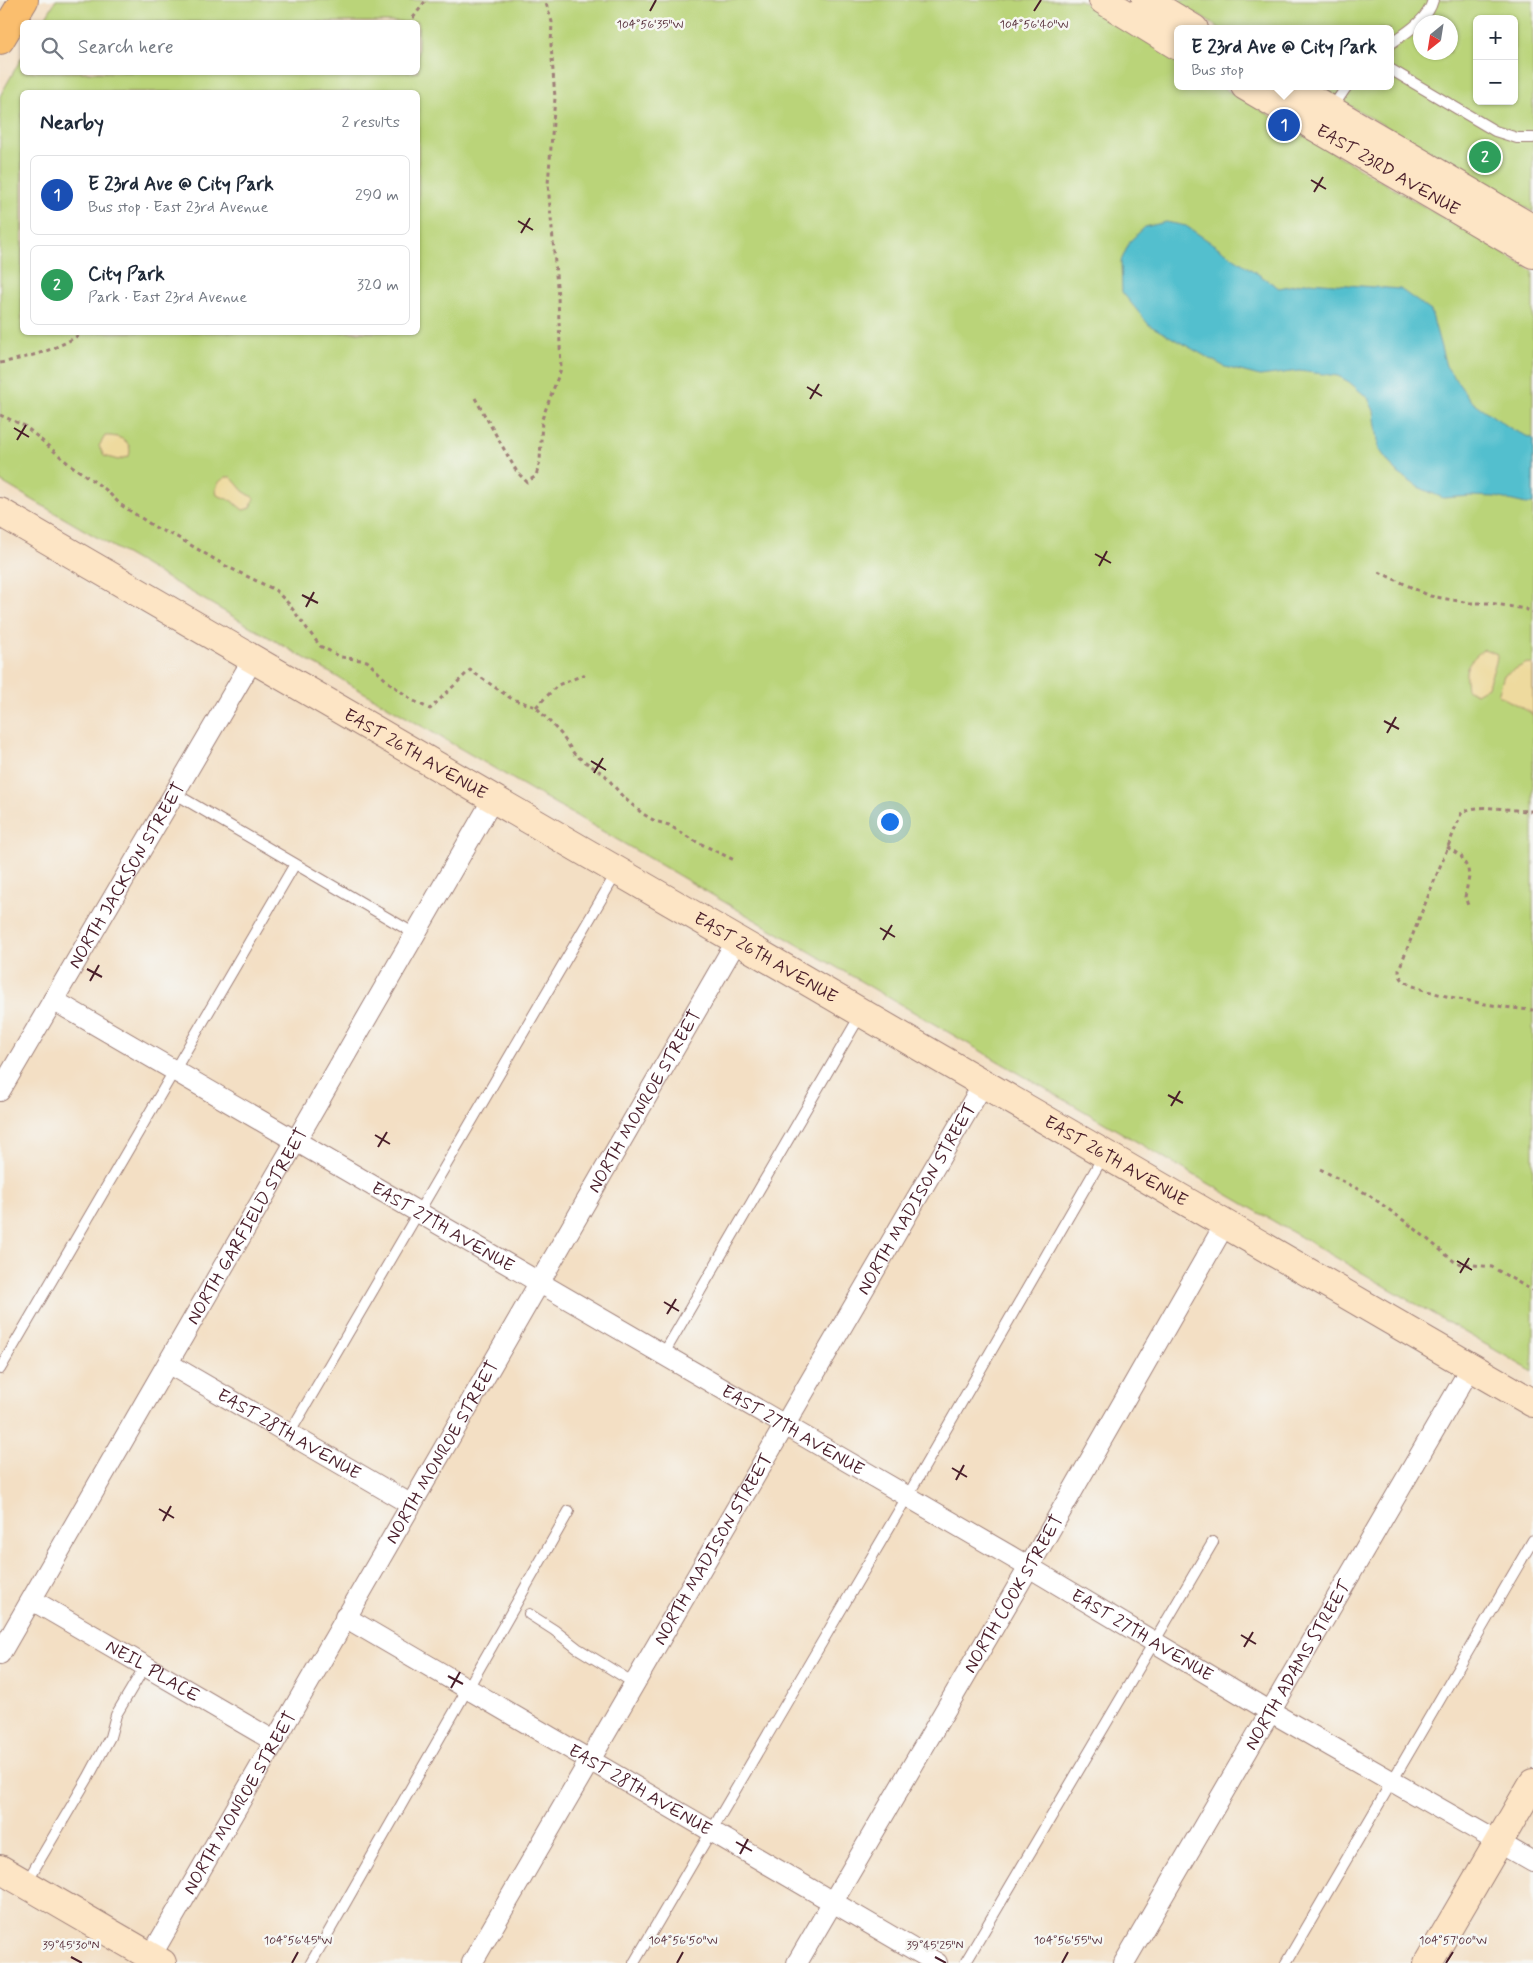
<!DOCTYPE html>
<meta charset="utf-8">
<style>
:root{--surface:#fff;--page:#f6f6f7;--text:#1f2937;--muted:#747a83;--line:#e0e1e3;--accent:#c8321e}
body{margin:0;font-family:Mynerve,sans-serif;background:var(--page);color:var(--text)}
.controls{position:absolute;right:15px;top:15px;display:grid;overflow:hidden;border-radius:8px;box-shadow:0 1px 4px #0004}
.controls button{width:45px;height:45px;display:grid;place-items:center;padding:0;border:0;border-bottom:1px solid var(--line);background:var(--surface);color:var(--text);font:25px sans-serif}
.compass{position:absolute;left:1413px;top:15px;width:45px;height:45px;border-radius:50%;background:var(--surface);box-shadow:0 1px 4px #0004;rotate:210deg}
.you{position:absolute;left:889px;top:821px;width:18px;height:18px;margin:-12px;border:4px solid #fff;border-radius:50%;background:#1a73e8;box-shadow:0 0 0 8px #1a73e833}
.badge{display:grid;place-items:center;width:32px;height:32px;border-radius:50%;background:var(--accent);color:#fff;font-size:16px;font-weight:700}
.pin{position:absolute;translate:-50% -50%;border:2px solid #fff;box-shadow:0 1px 5px #0006}
.popup{position:absolute;left:1174px;top:25px;width:220px;height:65px;box-sizing:border-box;display:grid;place-content:center;border-radius:8px;background:var(--surface);filter:drop-shadow(0 1px 4px #0005);font-size:16px;white-space:nowrap;color:var(--muted)}
.popup b{font-size:19px;color:var(--text)}
.popup::after{content:'';position:absolute;left:50%;top:100%;margin-left:-10px;border:10px solid transparent;border-top-color:var(--surface)}
.list{margin:0;padding:0;list-style:none}
h2{display:flex;justify-content:space-between;align-items:center;height:65px;margin:0;padding:0 20px;font-size:21px}
h2 small{font-size:16px;font-weight:400;color:var(--muted)}
.list li{display:grid;grid-template-columns:32px 1fr auto;gap:15px;align-items:center;box-sizing:border-box;height:80px;margin:0 10px 10px;padding:0 10px;border:1px solid var(--line);border-radius:8px}
.list b{display:block;font-size:19px;white-space:nowrap}
.list p{margin:0;font-size:16px;white-space:nowrap;color:var(--muted)}
.list em{font-size:16px;font-style:normal;color:var(--muted)}
.icon{flex:none;width:28px;height:28px;fill:none;stroke:currentColor;stroke-width:2;stroke-linecap:round;stroke-linejoin:round}
.map{position:relative;flex:none;width:1533px;height:1963px;overflow:hidden}
.search{position:absolute;background:var(--surface);box-shadow:0 1px 4px #0004;left:20px;top:20px;width:400px;height:55px;display:flex;align-items:center;gap:12px;box-sizing:border-box;padding:0 18px;border-radius:8px;color:var(--muted);font-size:19px}
.panel{position:absolute;background:var(--surface);box-shadow:0 1px 4px #0004;left:20px;top:90px;width:400px;height:245px;border-radius:8px}
.map>svg:first-child{display:block}
</style>
<div class="map">
<svg width="1533" height="1963" viewBox="0 0 1533 1963">
<rect width="100%" height="100%" fill="#f6f6f2"/>
<filter id="ink" filterUnits="userSpaceOnUse"><feTurbulence type="fractalNoise" baseFrequency=".02" numOctaves="2"/><feDisplacementMap in="SourceGraphic" scale="10" xChannelSelector="R" yChannelSelector="G"/><feConvolveMatrix kernelMatrix="1 2 1 2 8 2 1 2 1" color-interpolation-filters="sRGB"/></filter>
<filter id="wash" filterUnits="userSpaceOnUse"><feTurbulence type="fractalNoise" baseFrequency=".0096" numOctaves="4" result="noise"/><feDisplacementMap in="SourceGraphic" scale="20" xChannelSelector="R" yChannelSelector="G"/><feGaussianBlur stdDeviation="1.12" result="paint"/><feColorMatrix in="noise" values="0 0 0 0 0 0 0 0 0 0 0 0 0 0 0 0 0 1.4 0 .05"/><feComposite in="paint" operator="in"/></filter>
<g filter="url(#wash)">
<rect width="100%" height="100%" fill="#f3dfc4"/>
<path fill="#bad479" stroke="#827a52" fill-rule="evenodd" d="M56,0H1080L1178,60V86H1220L1533,271V1372L0,481V96L22,57V72H418V22H43ZM22,92H418V332H22Z
M1173,0H1533V212L1316,86H1390V29H1221ZM1477,19H1514V101H1477ZM1420,22H1450V52H1420Z"/>
<path fill="#eeda9e" stroke="#9c7c64" d="M105,436C118,435 134,441 129,456L118,460L104,456L99,446Z
M226,477H231L243,491L254,498L251,508L243,510L232,501L217,495C214,486 219,481 226,477Z
M1484,649L1497,654C1497,666 1490,675 1488,687L1476,694L1467,689C1464,666 1466,664 1484,649Z
M1527,663L1533,664V716L1530,712L1498,695L1504,675Z"/>
<path fill="#53bfce" stroke="#4e6f7c" d="M1166,222L1186,226L1279,288L1309,282L1400,289L1431,311L1446,366L1471,401L1513,430L1533,439V504H1526L1496,497L1470,496L1443,498L1418,487L1395,471L1379,449L1374,411L1368,398L1349,382L1338,376L1299,371L1260,376L1225,367L1149,325L1122,292L1121,261L1130,241L1145,227Z"/>
</g>
<g filter="url(#ink)">
<g fill="none" stroke-linecap="round" stroke-linejoin="round">
<defs>
<path id="lane" d="M1390,44C1406,33 1428,20 1433,0
M1390,69L1495,131L1517,138H1533
M1332,108L1347,86
M174,793L415,934
M663,1355L861,1014
M0,1369L295,864
M289,1434L617,872
M529,1614L554,1630L577,1648L634,1683
M26,1883L88,1778L110,1737L116,1715L145,1666
M311,1963L569,1511
M634,1963L907,1497L1104,1155
M965,1963L1213,1542
M1286,1963L1533,1540"/>
<g id="street">
<path id="s1" d="M53,1000L1029,1567L1271,1712L1533,1862"/>
<path id="s2" d="M0,1091L253,659"/>
<path id="s3" d="M169,1364L410,1504"/>
<path id="s4" d="M32,1600L274,1741"/>
<path id="s5" d="M345,1617L937,1963"/>
<path id="s6" d="M0,1654L493,799"/>
<path id="s7" d="M147,1963L737,940"/>
<path id="s8" d="M472,1963L983,1084"/>
<path id="s9" d="M797,1963L1029,1567L1225,1224"/>
<path id="s10" d="M1124,1963L1471,1367"/>
</g>
<g id="secondary">
<path d="M1103,0L1178,46"/>
<path d="M1146,0L1194,29"/>
<path id="s11" d="M1245,86L1533,254"/>
<path d="M1290,86L1533,229"/>
<path id="s12" d="M0,512L1533,1403"/>
<path d="M0,1869L162,1963"/>
<path d="M1428,1963L1533,1783"/>
</g>
<path id="primary" d="M0,40L24,0"/>
</defs>
<use href="#lane" stroke="#9e7f78" stroke-width="12"/>
<use href="#street" stroke="#9e7f78" stroke-width="22"/>
<use href="#secondary" stroke="#9e7f78" stroke-width="30"/>
<use href="#primary" stroke="#9e7f78" stroke-width="30"/>
<path stroke="#9e7f78" stroke-width="3" stroke-dasharray="4 4" stroke-linecap="butt" d="M413,18L426,0
M0,363C29,357 58,350 83,332
M475,398L517,472L527,482L536,476L540,461L542,419L561,369L558,297L548,184L555,98L551,45L552,22L545,0
M0,415L25,426L69,464L105,489L121,505L158,529L177,537L226,566L275,590L288,603L320,646L341,657L367,661L387,681L412,700L430,709L470,670L512,699L536,707L561,734L575,755L605,775L623,797L643,814L655,821L669,825L691,839L734,860
M1379,572L1430,596L1470,603H1490L1525,609L1533,612
M536,707L558,685L586,674
M1533,811C1515,812 1473,801 1461,814L1399,969C1399,973 1400,977 1403,980C1420,995 1509,1009 1533,1010
M1447,847L1461,856L1468,869L1469,877L1465,897L1469,908
M1320,1169L1369,1195L1414,1228L1456,1263L1492,1267L1533,1291"/>
<use href="#lane" stroke="#fff" stroke-width="10"/>
<use href="#street" stroke="#fff" stroke-width="20"/>
<use href="#secondary" stroke="#fde5c5" stroke-width="28"/>
<use href="#primary" stroke="#fabe6e" stroke-width="28"/>
</g>
</g>
<path fill="none" stroke="#4a1f2b" stroke-width="2" d="M650,11L656,0M1034,11L1041,0M1311,180L1326,189M1314,192L1323,177M518,221L533,230M521,233L530,218M807,387L822,396M810,399L819,384M14,428L29,437M17,440L26,425M1095,554L1111,563M1099,566L1107,551M302,595L318,603M306,607L314,592M1384,721L1399,729M1387,733L1396,717M591,761L606,770M594,773L603,758M880,928L895,937M883,940L892,925M87,969L102,977M90,981L99,965M1168,1095L1183,1103M1171,1106L1180,1091M375,1135L390,1144M378,1147L387,1132M1457,1261L1472,1270M1460,1273L1469,1258M664,1302L679,1311M667,1314L676,1299M952,1468L967,1477M956,1480L964,1465M159,1509L174,1518M163,1521L171,1506M1241,1635L1256,1644M1244,1647L1253,1632M448,1676L463,1684M451,1688L460,1672M736,1842L752,1851M740,1854L748,1839M71,1957L82,1963M935,1957L946,1963M292,1963L298,1952M677,1963L683,1952M1062,1963L1068,1952M1446,1963L1453,1952"/>
<g text-anchor="middle" stroke-width="5" stroke-linejoin="round" paint-order="stroke">
<g font-size="18" fill="#4a1f2b" stroke="#f6f6f2">
<text dy="6" stroke="none"><textPath href="#s11" startOffset="166">EAST 23RD AVENUE</textPath></text>
<text dy="6" stroke="none"><textPath href="#s12" startOffset="481">EAST 26TH AVENUE</textPath></text>
<text dy="6" stroke="none"><textPath href="#s2" startOffset="250">NORTH JACKSON STREET</textPath></text>
<text dy="6" stroke="none"><textPath href="#s12" startOffset="886">EAST 26TH AVENUE</textPath></text>
<text dy="6" stroke="none"><textPath href="#s7" startOffset="995">NORTH MONROE STREET</textPath></text>
<text dy="6" stroke="none"><textPath href="#s12" startOffset="1291">EAST 26TH AVENUE</textPath></text>
<text dy="6" stroke="none"><textPath href="#s8" startOffset="884">NORTH MADISON STREET</textPath></text>
<text dy="6" stroke="none"><textPath href="#s6" startOffset="494">NORTH GARFIELD STREET</textPath></text>
<text dy="6" stroke="none"><textPath href="#s1" startOffset="451">EAST 27TH AVENUE</textPath></text>
<text dy="6" stroke="none"><textPath href="#s1" startOffset="856">EAST 27TH AVENUE</textPath></text>
<text dy="6" stroke="none"><textPath href="#s3" startOffset="139">EAST 28TH AVENUE</textPath></text>
<text dy="6" stroke="none"><textPath href="#s7" startOffset="590">NORTH MONROE STREET</textPath></text>
<text dy="6" stroke="none"><textPath href="#s8" startOffset="479">NORTH MADISON STREET</textPath></text>
<text dy="6" stroke="none"><textPath href="#s9" startOffset="428">NORTH COOK STREET</textPath></text>
<text dy="6" stroke="none"><textPath href="#s1" startOffset="1261">EAST 27TH AVENUE</textPath></text>
<text dy="6" stroke="none"><textPath href="#s10" startOffset="345">NORTH ADAMS STREET</textPath></text>
<text dy="6" stroke="none"><textPath href="#s4" startOffset="140">NEIL PLACE</textPath></text>
<text dy="6" stroke="none"><textPath href="#s5" startOffset="342">EAST 28TH AVENUE</textPath></text>
<text dy="6" stroke="none"><textPath href="#s7" startOffset="185">NORTH MONROE STREET</textPath></text>
</g>
</g>
<g font-size="12" text-anchor="middle" fill="#4a1f2b" stroke="#f6f6f2" stroke-width="5" stroke-linejoin="round" paint-order="stroke">
<text x="650" y="28">104°56'35"W</text>
<text x="1034" y="28">104°56'40"W</text>
<text x="298" y="1944">104°56'45"W</text>
<text x="683" y="1944">104°56'50"W</text>
<text x="1068" y="1944">104°56'55"W</text>
<text x="1453" y="1944">104°57'00"W</text>
<text x="71" y="1949">39°45'30"N</text>
<text x="935" y="1949">39°45'25"N</text>
</g>
</svg>
<div class="controls">
<button>+</button>
<button>−</button>
</div>
<svg class="compass" viewBox="-18 -18 36 36"><path d="M0-13l5 13h-10z" fill="#e53935"/><path d="M0 13l5-13h-10z" fill="#747a83"/></svg>
<div class="you"></div>
<div class="pin badge" style="left:1284px;top:125px;background:#1a4fb4">1</div>
<div class="popup"><b>E 23rd Ave @ City Park</b>Bus stop</div>
<div class="pin badge" style="left:1485px;top:157px;background:#2e9e5b">2</div>
<div class="search"><svg class="icon" aria-label="search" viewBox="0 0 24 24"><circle cx="10" cy="10" r="6"/><path d="M15 15l6 6"/></svg>Search here</div>
<section class="panel">
<h2>Nearby<small>2 results</small></h2>
<ul class="list">
<li><span class="badge" style="background:#1a4fb4">1</span><div><b>E 23rd Ave @ City Park</b><p>Bus stop · East 23rd Avenue</p></div><em>290 m</em></li>
<li><span class="badge" style="background:#2e9e5b">2</span><div><b>City Park</b><p>Park · East 23rd Avenue</p></div><em>320 m</em></li>
</ul>
</section>
</div>
